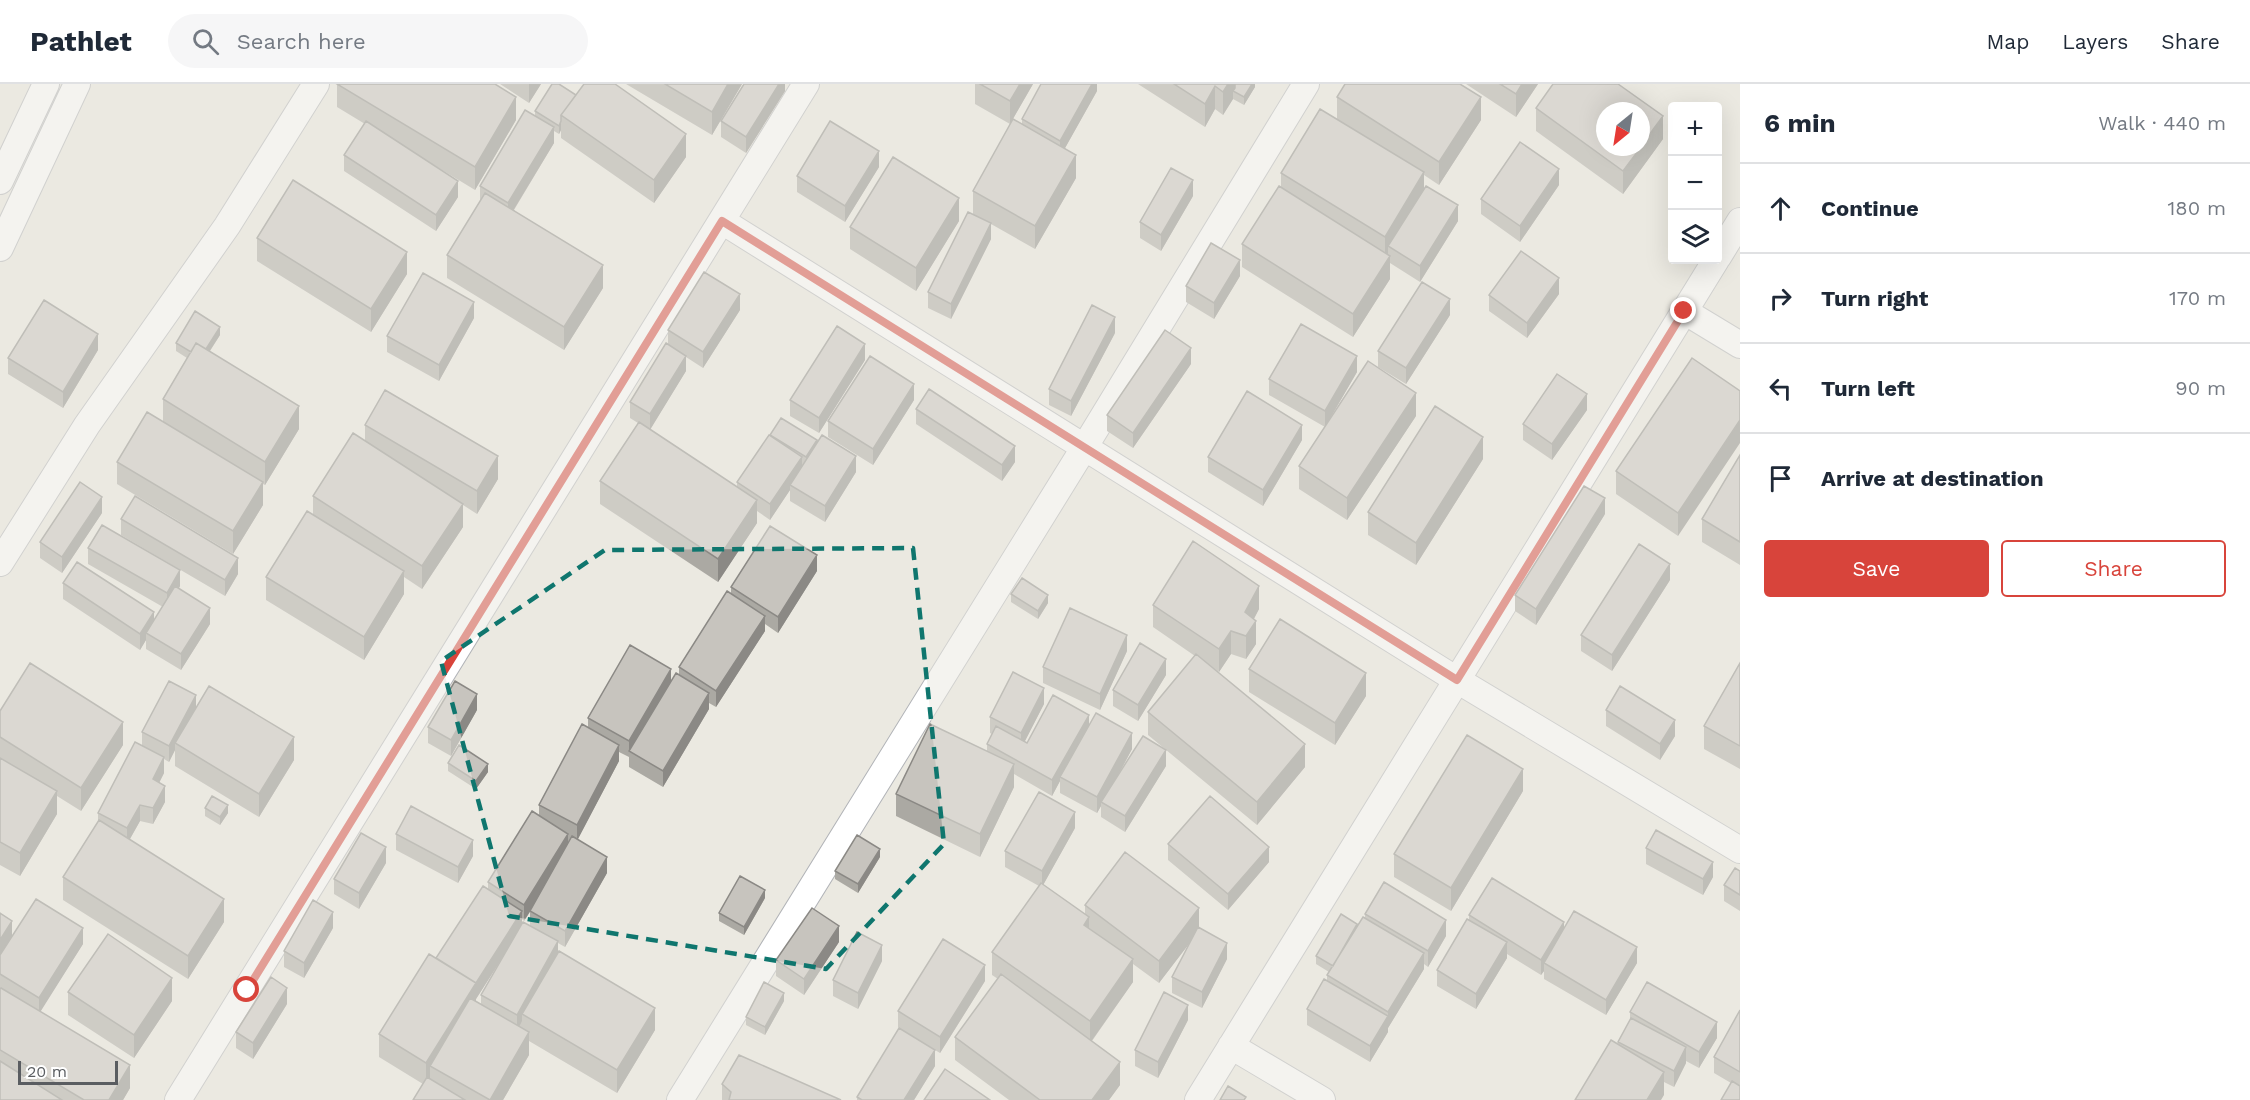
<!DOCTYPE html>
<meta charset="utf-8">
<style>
:root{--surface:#fff;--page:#f6f6f7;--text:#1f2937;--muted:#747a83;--line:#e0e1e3;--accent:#d8443b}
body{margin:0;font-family:"Work Sans",sans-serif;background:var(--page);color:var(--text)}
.controls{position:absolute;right:18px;top:18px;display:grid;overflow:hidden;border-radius:6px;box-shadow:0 6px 24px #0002}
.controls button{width:54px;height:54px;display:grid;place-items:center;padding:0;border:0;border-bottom:2px solid var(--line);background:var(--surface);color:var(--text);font:30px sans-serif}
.compass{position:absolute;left:1596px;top:18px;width:54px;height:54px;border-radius:50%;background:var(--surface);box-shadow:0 6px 24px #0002;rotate:210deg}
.scale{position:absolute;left:18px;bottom:15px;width:100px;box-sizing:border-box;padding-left:6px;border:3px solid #5a5d61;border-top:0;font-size:16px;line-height:21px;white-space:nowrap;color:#5a5d61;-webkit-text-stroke:4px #fff;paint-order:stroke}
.stop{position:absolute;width:18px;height:18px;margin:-14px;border:4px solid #d8443b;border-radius:50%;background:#fff}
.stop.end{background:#d8443b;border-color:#fff;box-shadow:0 2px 6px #0008}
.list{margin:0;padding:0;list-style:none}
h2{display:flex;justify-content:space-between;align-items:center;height:78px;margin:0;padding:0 24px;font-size:26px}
h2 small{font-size:20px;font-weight:400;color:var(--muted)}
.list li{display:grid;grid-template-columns:39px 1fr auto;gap:18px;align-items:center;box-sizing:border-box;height:90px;padding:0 24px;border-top:2px solid var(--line)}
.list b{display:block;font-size:22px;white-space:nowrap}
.list em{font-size:20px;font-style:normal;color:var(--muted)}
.actions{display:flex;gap:12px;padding:18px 24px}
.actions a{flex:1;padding:14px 0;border:2px solid var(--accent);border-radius:6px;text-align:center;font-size:21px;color:var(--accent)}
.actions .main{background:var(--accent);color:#fff}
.icon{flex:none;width:33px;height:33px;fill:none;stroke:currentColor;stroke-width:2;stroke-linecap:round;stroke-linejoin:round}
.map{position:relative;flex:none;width:1740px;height:1016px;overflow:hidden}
header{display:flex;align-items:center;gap:36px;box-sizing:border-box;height:84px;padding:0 30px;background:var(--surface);border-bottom:2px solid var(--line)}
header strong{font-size:28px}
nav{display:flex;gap:33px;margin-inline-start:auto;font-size:21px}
.search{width:420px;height:54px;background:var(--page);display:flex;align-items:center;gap:15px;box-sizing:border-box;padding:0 21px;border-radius:33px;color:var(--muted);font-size:22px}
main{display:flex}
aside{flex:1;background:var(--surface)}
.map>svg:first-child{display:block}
</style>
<header>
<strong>Pathlet</strong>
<div class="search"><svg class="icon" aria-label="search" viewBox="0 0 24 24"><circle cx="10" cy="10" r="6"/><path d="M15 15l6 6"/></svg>Search here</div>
<nav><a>Map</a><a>Layers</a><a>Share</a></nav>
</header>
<main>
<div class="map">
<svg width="1740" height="1016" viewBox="0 0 1740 1016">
<rect width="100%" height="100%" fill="#ebe9e1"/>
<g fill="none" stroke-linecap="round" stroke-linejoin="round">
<defs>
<path id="street" d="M0,97L46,0
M722,137L1457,596L1740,766
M0,164L77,0
M1718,173L1740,137
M1684,227L1740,261
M0,479L87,341L227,142L316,0
M1231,962L1322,1016
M178,1016L806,0
M680,1016L1084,364L1306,0
M1198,1016L1716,176"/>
</defs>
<use href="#street" stroke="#b2b4b8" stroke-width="28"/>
<use href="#street" stroke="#fff" stroke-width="26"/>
</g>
<path fill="#aba9a3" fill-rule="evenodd" d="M337,0L516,36L475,106L429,78L458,113L436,147L344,87V71L365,40L337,23Z
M500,0H541L529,19Z
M626,0H742L712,51Z
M785,0V7L746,69L721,53V37Z
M975,0H1033L1010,40L975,20Z
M1097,0V7L1065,64L1076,94L1035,165L991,140V155L951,235L928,224V208L973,130V107L1022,40V35Z
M1138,0H1255V3L1244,21L1233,15L1223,31L1215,25L1205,43Z
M1466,0H1538L1516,33Z
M576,11L686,73L654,119L561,54V46L559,50L554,47V59L514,126L603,204L564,266L447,194V171L480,118V102L535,32V27Z
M1337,13L1481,36L1439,101L1424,91V105L1458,137L1420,198L1390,179V195L1353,253L1242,183V160L1281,103V89L1337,35Z
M1536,24L1663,55L1623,110L1536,47Z
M879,83L845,138L797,108V92Z
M1559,101L1520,158L1481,130V115Z
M1193,112L1161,167L1140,154V138Z
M959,137L916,207L850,165V143Z
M257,154L407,190L371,248L257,177Z
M1240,192L1214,235L1186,218V202Z
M1559,210L1527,254L1489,227V211Z
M740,226L703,284L686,273V287L650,345L737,403V398L770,352L817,359L856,388L825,438L790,417V406L770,436L757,427V439L718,498L600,420V397L638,339L630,334V318L668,261V246Z
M1450,231L1406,300L1378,283V267Z
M474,234L439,297L387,268V252Z
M1115,249L1071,332L1049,321V305Z
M220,251L210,267L299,345L265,401L263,400V421L233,470L117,400V378L163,337V315L187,274L176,267V259Z
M98,266L63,324L8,290V274Z
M1692,274L1678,452L1616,410V387Z
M865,276L819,349L790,332V316Z
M1191,280L1133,364L1107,347V331Z
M1357,288L1325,343L1269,311V295Z
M914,316L873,381L828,353V337Z
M916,325L1015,378L1002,397L916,340Z
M1587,326L1552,376L1523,356V340Z
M1416,332L1347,436L1299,405V382Z
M365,341L498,395L477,430L463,421V443L422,505L404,493V510L364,576L266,516V493L313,431V412L365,357Z
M1302,356L1263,422L1208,388V373Z
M1740,371V481L1702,458V435Z
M1483,375L1416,481L1368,451V428Z
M102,429L62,489L40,474V458Z
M1605,430L1536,541L1515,527V511Z
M121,435L238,490L225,512L121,451Z
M88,464L180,502L179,504L210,540L181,586L146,565V556L140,566L63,515V499L154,537L163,523L88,480Z
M817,487L778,549L765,540V547L716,623L709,619V625L663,703L629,683V672V673L619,668V677L577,756L607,789L565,863L558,859V869L655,946L617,1009L529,957V971L503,1016H413L423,1000L379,973V950L488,805V798L539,732V721L588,644V634L671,597L679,591V583L731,510V503ZM530,828V841L522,838V835L524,837ZM499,879L481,911V920L476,917V915Z
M1670,496L1612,587L1581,567V551Z
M1011,510L1048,519L1038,535L1011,518Z
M1153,521L1259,525L1254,535L1256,560L1246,575L1231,570L1219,588L1207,580L1305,683L1257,741L1148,651V628L1195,572L1153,543Z
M1127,567L1100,626L1043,599V583Z
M1740,579V685L1704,665V642Z
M1249,585L1366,612L1335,661L1249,608Z
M1166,591L1138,637L1113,622V606Z
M1044,620L1024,658L1027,659L1089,641L1132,665L1119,690L1166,682L1125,748L1101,733V722L1097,729L1060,709V697L1052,712L1014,690V703L980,773L896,732V710L987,667V660L992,650L990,649V633Z
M196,625L294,676L259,733L175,682V666L169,678L164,675V689L159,699L165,718L153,740L140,737L130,755L224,838L188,895L63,816V793L98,738V729L142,661V648Z
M477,626L451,672L428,659V643Z
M1606,626L1675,652L1660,676L1606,642Z
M0,627L123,661L81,727L57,712V730L20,792L0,781Z
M448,679L488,688L476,705L448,687Z
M1523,707L1451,827L1394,793V770Z
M205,724L228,729L220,741L205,732Z
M1075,744L1043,801L1085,830V821L1199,843L1227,875L1202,924L1172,909V893L1192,855L1159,899L1133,880V898L1092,957L1120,1001L1109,1016H1009L955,976V953L998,895L992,891V868L1039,802L1005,783V767Z
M396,750L473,772L458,799L396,766Z
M1168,760L1269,778L1228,826L1168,776Z
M1646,764L1713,793L1703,811L1646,780Z
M880,773L858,809L835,795V787Z
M386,779L359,825L334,810V795Z
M1740,787V827L1724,817V801Z
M765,814L744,851L719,837V829Z
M0,829L12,852L83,860L40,927L130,1004L123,1016H0Z
M1365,830L1446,852L1428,883L1424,880V885L1388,944V948L1370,978L1307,941V925L1327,897V891L1329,888L1316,880V872L1357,842L1365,834Z
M1469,831L1564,844L1637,879L1606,931L1544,895V887L1541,891L1507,870V874L1476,925L1437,902V886L1469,836Z
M333,844L304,894L284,883V867Z
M839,858L804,911L776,892V876Z
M882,877L858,925L833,912V896Z
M985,897L940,969L935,966V982L914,1016H857V1013L902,946L898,943V927Z
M68,908L172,917L134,974L68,931Z
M784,917L765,951L746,941V933Z
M287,920L253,975L236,964V948Z
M1740,926V1016L1731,999L1714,989V973Z
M1630,928L1717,954L1699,984L1686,977V979L1674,1003L1664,998V1011L1618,961V958L1630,936Z
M1188,936L1158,994L1135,982V966Z
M722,1000L841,1016H722Z"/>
<path fill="#8b8985" d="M529,0H541L529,19Z
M728,0H742L712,51V28Z
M779,0H785V7L746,69V53Z
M1020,0H1033L1010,40V17Z
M1092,0H1097V7L1060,73V57Z
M1228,0H1235V8L1233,7V15L1223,31V8Z
M1252,0H1255V3L1244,21V13Z
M1522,0H1538L1516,33V10Z
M1215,2V25L1205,43V20Z
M516,13V36L475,106V83Z
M1481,13V36L1439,101V78Z
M1663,32V55L1623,110V87Z
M561,37V46L559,50V42Z
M554,43V59L508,135V119Z
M686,50V73L654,119V96Z
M879,67V83L845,138V122Z
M1076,71V94L1035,165V142Z
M1559,85V101L1520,158V142Z
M1424,88V111L1388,162V171L1385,176V153Z
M1193,96V112L1161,167V151Z
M458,97V113L436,147V131Z
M959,114V137L916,207V184Z
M1458,121V137L1420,198V182Z
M991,139V155L951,235V220Z
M407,168V190L371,248V225Z
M1390,172V195L1353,253V230Z
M1240,176V192L1214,235V219Z
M603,181V204L564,266V243Z
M1559,194V210L1527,254V239Z
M740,210V226L703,284V268Z
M1450,215V231L1406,300V284Z
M474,218V234L439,297V281Z
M1115,233V249L1071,332V317Z
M220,243V251L200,282V274Z
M98,250V266L63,324V308Z
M865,260V276L819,349V334Z
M1191,264V280L1133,364V349Z
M686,272V287L650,346V330Z
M1357,272V288L1325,343V327Z
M914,300V316L873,381V365Z
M1416,309V332L1347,436V414Z
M1587,310V326L1552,376V360Z
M299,322V345L265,401V378Z
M1740,336V359L1678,452V429Z
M1302,341V356L1263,422V406Z
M1483,353V375L1416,481V459Z
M817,356V364L806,381V373Z
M1015,362V378L1002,397V381Z
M498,372V395L477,430V407Z
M856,372V388L825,438V422Z
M802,373V389L790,401V406L770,436V420Z
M263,398V421L233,470V447Z
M102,413V429L62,489V473Z
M1605,414V430L1536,541V525Z
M757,416V439L718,498V475Z
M463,420V443L422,505V482Z
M817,471V487L778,549V533Z
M238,474V490L225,512V496Z
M1670,480V496L1612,587V571Z
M180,486V502L167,525V509Z
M404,487V510L364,576V553Z
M1259,502V525L1245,551V528Z
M1048,511V519L1038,535V527Z
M210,524V540L181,586V570Z
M154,528V544L146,549V556L140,566V550Z
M765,532V547L716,623V607Z
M1256,537V560L1246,575V552Z
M1231,547V570L1219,588V565Z
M1127,551V567L1100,626V610Z
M1166,575V591L1138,637V621Z
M671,585V601L629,667V673V657Z
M1366,589V612L1335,661V639Z
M1044,604V620L1021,665V649Z
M709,609V625L663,703V687Z
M477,610V626L451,672V656Z
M196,611V627L175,659V666L169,678V662Z
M1089,631V646L1060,693V697L1052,712V696Z
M1675,636V652L1660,676V660Z
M123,638V661L81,727V704Z
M1132,649V665L1103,719L1101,718V722L1097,729V713Z
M294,653V676L259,733V710Z
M1305,660V683L1257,741V718Z
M619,661V677L577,757V741Z
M1166,666V682L1125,748V732Z
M164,673V689L153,711V695Z
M488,680V688L476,705V697Z
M1014,680V703L980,773V750Z
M1523,685V707L1451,827V804Z
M165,702V718L153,740V724Z
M57,707V730L20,792V769Z
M140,721V737L127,760V744Z
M228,721V729L220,741V733Z
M1075,728V744L1042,803V787Z
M568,750V766L524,837V821Z
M473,756V772L458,799V783Z
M386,763V779L359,825V809Z
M1269,763V778L1228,826V810Z
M880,765V773L858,809V800Z
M607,773V789L565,863V847Z
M1713,778V793L1703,811V795Z
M765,806V814L744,851V843Z
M224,815V838L188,895V872Z
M1199,824V847L1159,899V877Z
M522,827V843L476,915V922L430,982V994L426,1002V979L476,899Z
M333,828V844L304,894V879Z
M1089,833V856L1084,841Z
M1446,836V852L1428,883V867Z
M12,837V860L0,879V856Z
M1564,838V854L1544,879V887L1541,891V876Z
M839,842V858L804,911V895Z
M83,844V860L39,930V914Z
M558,857V873L522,930V937L517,947V931Z
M1507,858V874L1476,925V910Z
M1227,859V875L1202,924V908Z
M882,861V877L858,925V909Z
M1637,863V879L1606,931V916Z
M1424,869V885L1388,944V928Z
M1133,875V898L1090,959V937Z
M985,881V897L940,969V953Z
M172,894V917L134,974V951Z
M287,904V920L253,975V959Z
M784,909V917L765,951V943Z
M1188,921V936L1158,994V978Z
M655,924V946L617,1009V986Z
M1388,932V948L1370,978V962Z
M1717,938V954L1699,984V968Z
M529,948V971L503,1016H490Z
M1686,963V979L1674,1003V987Z
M935,966V982L914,1016H904Z
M1120,978V1001L1109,1016H1092Z
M130,981V1004L123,1016H109Z
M1664,988V1011L1661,1016H1647Z"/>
<path fill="#c7c4be" stroke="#8b8985" stroke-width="1.5" d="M337,0H495L516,13L475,83Z
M552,0H559L576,11L561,31V37L559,42L535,27Z
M584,0H615L686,50L654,96L561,31Z
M665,0H728L712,28Z
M744,0H779L746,53L721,37Z
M980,0H1020L1010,17Z
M1041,0H1092L1060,57L1022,35Z
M1174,0H1228L1223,8L1215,2L1205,20Z
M1235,0H1252L1244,13L1233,7L1235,4Z
M1345,0H1460L1481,13L1439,78L1337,13Z
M1500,0H1522L1516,10Z
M1553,0H1618L1663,32L1641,62V27H1605V63H1641L1623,87L1536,24Z
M1320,25L1424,88L1385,153L1281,89Z
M525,26L554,43L508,119L480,102Z
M1013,35L1076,71L1035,142L973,107Z
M366,37L458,97L436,131L344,71Z
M830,37L879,67L845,122L797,92Z
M1520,58L1559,85L1520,142L1481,115Z
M893,73L959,114L916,184L850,143Z
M1171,84L1193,96L1161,151L1140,138Z
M293,96L407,168L371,225L257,154Z
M1279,102L1390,172L1353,230L1242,160Z
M1426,102L1458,121L1420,182L1388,162Z
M485,109L603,181L564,243L447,171Z
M968,128L991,139L951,220L928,208Z
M1211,159L1240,176L1214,219L1186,202Z
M1521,167L1559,194L1527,239L1489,211Z
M704,188L740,210L703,268L668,246Z
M423,189L474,218L439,281L387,252Z
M1422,198L1450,215L1406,284L1378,267Z
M44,216L98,250L63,308L8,274Z
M1092,221L1115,233L1071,317L1049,305Z
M195,227L220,243L206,265L196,259L191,268L176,259Z
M1301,240L1357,272L1325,327L1269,295Z
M837,242L865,260L819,334L790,316Z
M1165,246L1191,264L1133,349L1107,331Z
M196,259L299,322L265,378L163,315Z
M666,259L686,272L650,330L630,318Z
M870,272L914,300L873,365L828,337Z
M1692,274L1740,307V336L1678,429L1616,387Z
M1368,277L1416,309L1347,414L1299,382Z
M1557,290L1587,310L1552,360L1523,340Z
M929,305L1015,362L1002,381L916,325Z
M385,306L498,372L477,407L365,341Z
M1247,307L1302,341L1263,406L1208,373Z
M1435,322L1483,353L1416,459L1368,428Z
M147,328L263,398L233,447L117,378Z
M781,334L817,356L806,373L770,351Z
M639,338L757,416L718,475L600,397Z
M353,349L463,420L422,482L313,412Z
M769,351L802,373L770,420L737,398Z
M822,351L856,372L825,422L790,401Z
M1740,371V458L1702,435Z
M80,398L102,413L62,473L40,458Z
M1584,402L1605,414L1536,525L1515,511Z
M135,412L238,474L225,496L121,435Z
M307,427L404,487L364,553L266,493Z
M102,441L180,486L167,509L88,464Z
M770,442L817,471L778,533L731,503Z
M1193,457L1259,502L1245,528L1256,537L1246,552L1231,547L1219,565L1153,521Z
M1639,460L1670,480L1612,571L1581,551Z
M77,478L154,528L140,550L63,499Z
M1022,494L1048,511L1038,527L1011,510Z
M175,502L210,524L181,570L146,549Z
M727,507L765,532L716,607L679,583Z
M1070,524L1127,551L1100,610L1043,583Z
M1280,535L1366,589L1335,639L1249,585Z
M1140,559L1166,575L1138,621L1113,606Z
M630,561L671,585L629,657L588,634Z
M1196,570L1305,660L1257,718L1148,628Z
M30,579L123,638L81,704L0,653V627Z
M1740,579V662L1704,642Z
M1013,588L1044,604L1021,649L990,633Z
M676,589L709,609L663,687L629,667Z
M169,597L196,611L169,662L142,648Z
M455,597L477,610L451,656L428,643Z
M209,602L294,653L259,710L175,659Z
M1620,602L1675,636L1660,660L1606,626Z
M1053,611L1089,631L1052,696L987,660L996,642L1027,659Z
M1096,629L1132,649L1097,713L1060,693Z
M582,640L619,661L577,741L539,721Z
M930,640L1014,680L980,750L896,710Z
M1467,651L1523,685L1451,804L1394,770Z
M1143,652L1166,666L1125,732L1101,718Z
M135,658L164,673L153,695L165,702L153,724L140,721L127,744L98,729Z
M459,661L488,680L476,697L448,679Z
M0,674L57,707L20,769L0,758Z
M1039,708L1075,728L1042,787L1005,767Z
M212,712L228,721L220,733L205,724Z
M1210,712L1269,763L1228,810L1168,760Z
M411,722L473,756L458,783L396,750Z
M532,727L568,750L524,821L488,798Z
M99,736L224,815L188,872L63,793Z
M1656,746L1713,778L1703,795L1646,764Z
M361,749L386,763L359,809L334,795Z
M857,751L880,765L858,800L835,787Z
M572,752L607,773L565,847L530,827Z
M1125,768L1199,824L1159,877L1085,821Z
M1735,784L1740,787V811L1724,801Z
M740,792L765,806L744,843L719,829Z
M1492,794L1564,838L1541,876L1469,831Z
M1384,798L1446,836L1428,867L1365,830Z
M1041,799L1089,833L1084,841L1133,875L1090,937L992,868Z
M483,802L522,827L476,899L436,874Z
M36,815L83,844L39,914L0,890V871Z
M313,816L333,828L304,879L284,867Z
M812,824L839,842L804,895L776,876Z
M1574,827L1637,863L1606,916L1544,879Z
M0,829L12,837L0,856Z
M1341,830L1357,840L1333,882L1316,872Z
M1363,833L1424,869L1388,928L1327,891Z
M1467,835L1507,858L1476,910L1437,886Z
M523,838L558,857L517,931L481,911Z
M1198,843L1227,859L1202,908L1172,893Z
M857,848L882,861L858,909L833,896Z
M108,850L172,894L134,951L68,908Z
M943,855L985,881L940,953L898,927Z
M559,867L655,924L617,986L522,930Z
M429,870L476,899L426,979L379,950Z
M1001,890L1120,978L1092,1016H1040L955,953Z
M271,893L287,904L253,959L236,948Z
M1324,895L1388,932L1370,962L1307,925Z
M764,898L784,909L765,943L746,933Z
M1647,898L1717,938L1699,968L1630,928Z
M1,904L130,981L109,1016H84L0,966V905Z
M1164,908L1188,921L1158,978L1135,966Z
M470,914L529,948L490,1016L430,982Z
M1740,926V988L1714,973Z
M1631,934L1686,963L1674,987L1618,958Z
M899,944L935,966L904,1016H862L857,1013Z
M1611,956L1664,988L1647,1016H1575Z
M739,971L841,1016H729L731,1008L722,1000Z
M0,977L62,1016H0Z
M945,985L990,1016H924Z
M427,993L465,1016H413Z
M1732,997L1740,1002V1016H1721Z
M1228,1002L1246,1013L1244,1016H1220Z"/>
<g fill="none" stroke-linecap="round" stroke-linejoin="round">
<path stroke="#d8443b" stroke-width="8" d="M247,906L722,137L1457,596L1684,227"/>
</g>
<path d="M0 0H1740V1016H0ZM913,464L944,760L826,885L509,832L441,577L605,466Z" fill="#ebe9e1" fill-opacity=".55" fill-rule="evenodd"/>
<path fill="none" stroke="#0f766e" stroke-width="4.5" stroke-dasharray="12 8" stroke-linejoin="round" d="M913,464L944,760L826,885L509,832L441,577L605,466Z"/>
</svg>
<div class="controls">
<button>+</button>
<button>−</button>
<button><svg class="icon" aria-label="layers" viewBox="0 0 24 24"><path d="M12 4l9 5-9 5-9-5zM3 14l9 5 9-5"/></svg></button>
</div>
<svg class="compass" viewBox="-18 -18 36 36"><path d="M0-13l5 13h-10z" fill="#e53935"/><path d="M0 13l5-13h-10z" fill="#747a83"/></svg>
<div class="scale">20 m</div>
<div class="stop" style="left:247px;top:906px"></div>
<div class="stop end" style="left:1684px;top:227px"></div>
</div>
<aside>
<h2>6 min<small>Walk · 440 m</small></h2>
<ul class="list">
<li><svg class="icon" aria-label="ahead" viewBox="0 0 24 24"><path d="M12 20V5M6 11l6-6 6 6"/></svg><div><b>Continue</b></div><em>180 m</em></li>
<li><svg class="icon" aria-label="right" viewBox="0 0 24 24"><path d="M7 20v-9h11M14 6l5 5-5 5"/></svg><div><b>Turn right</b></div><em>170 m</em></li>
<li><svg class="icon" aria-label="left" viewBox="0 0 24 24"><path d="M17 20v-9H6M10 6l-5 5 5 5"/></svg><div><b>Turn left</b></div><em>90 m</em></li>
<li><svg class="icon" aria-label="arrive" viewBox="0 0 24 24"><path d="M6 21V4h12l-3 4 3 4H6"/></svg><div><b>Arrive at destination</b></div></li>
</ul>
<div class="actions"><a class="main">Save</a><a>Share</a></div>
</aside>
</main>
